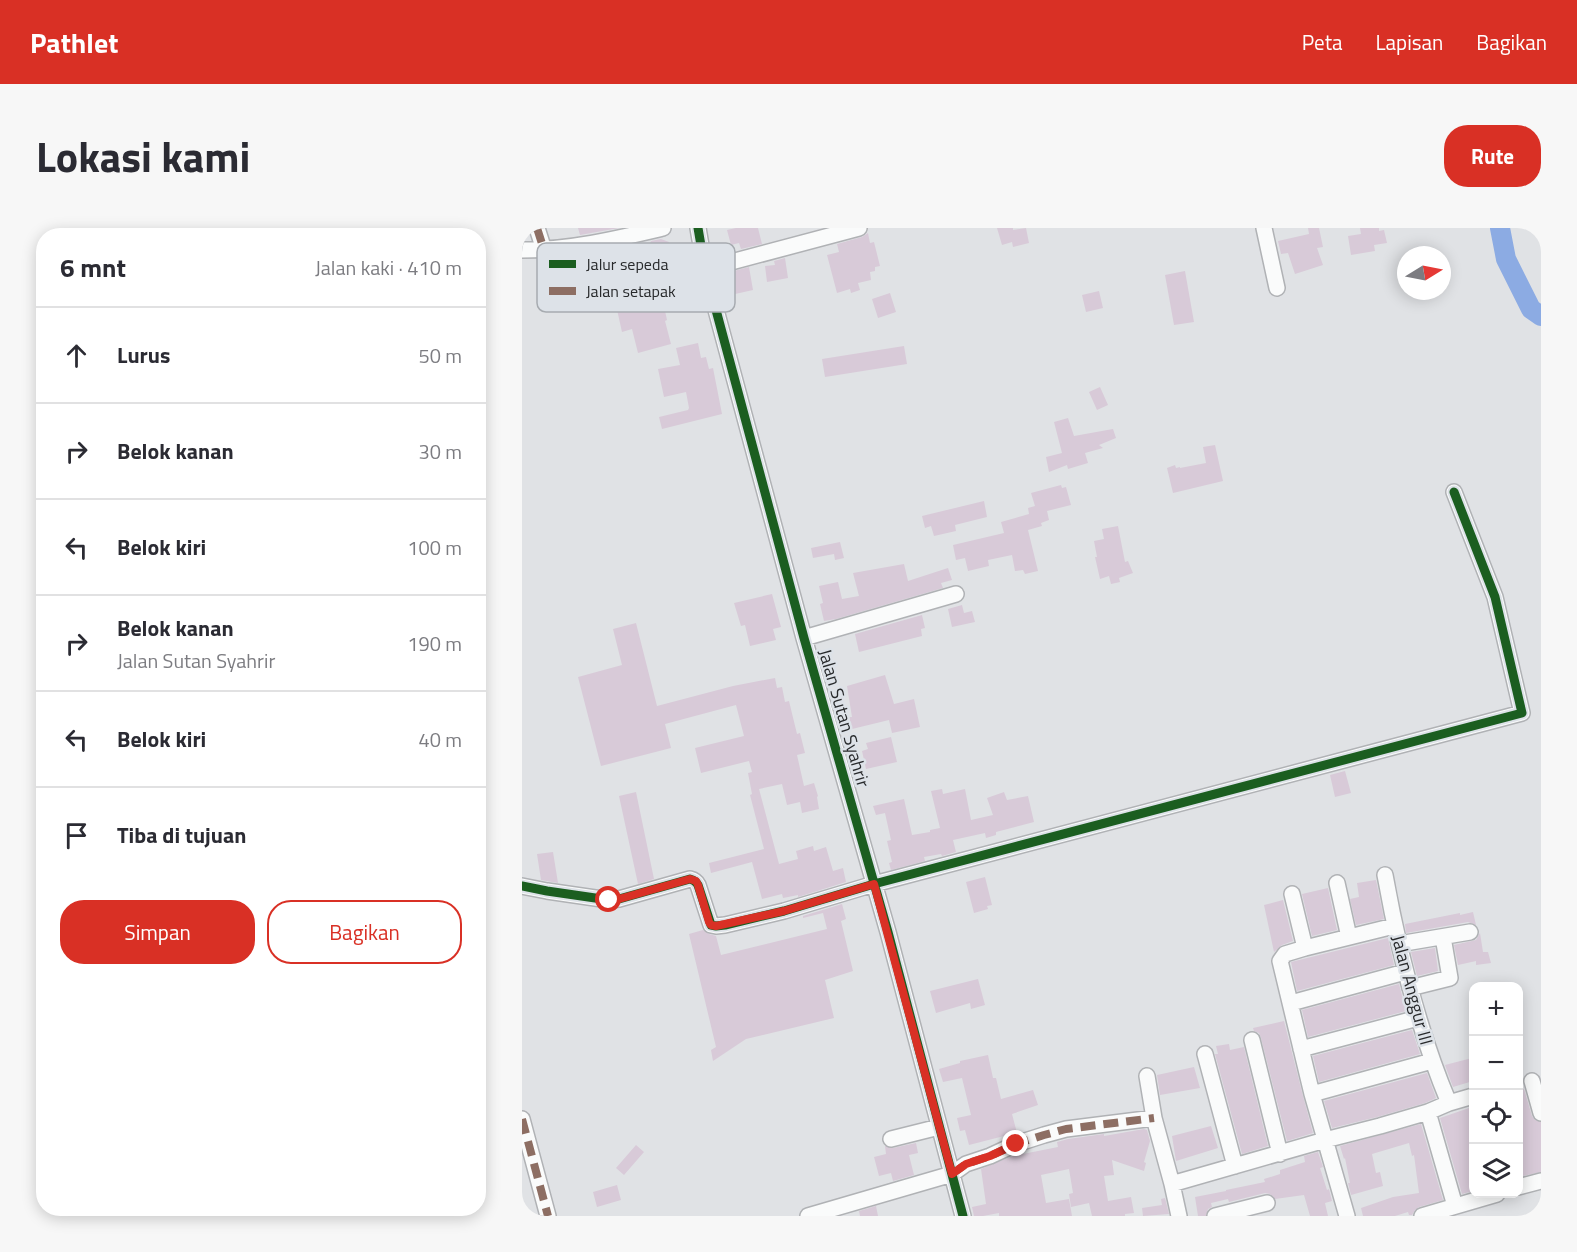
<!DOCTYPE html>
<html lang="id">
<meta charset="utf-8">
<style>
:root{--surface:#fff;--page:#f7f7f7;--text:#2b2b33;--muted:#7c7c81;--line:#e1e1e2;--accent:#d93025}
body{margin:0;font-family:"Titillium Web",sans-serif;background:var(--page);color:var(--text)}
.controls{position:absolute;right:18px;bottom:18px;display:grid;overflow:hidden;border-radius:12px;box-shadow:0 3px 15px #0003}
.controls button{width:54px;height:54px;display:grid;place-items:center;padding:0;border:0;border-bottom:2px solid var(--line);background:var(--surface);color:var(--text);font:30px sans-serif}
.compass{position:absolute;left:875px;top:18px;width:54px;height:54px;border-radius:50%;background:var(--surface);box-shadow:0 3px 15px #0003;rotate:80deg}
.stop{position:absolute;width:18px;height:18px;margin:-14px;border:4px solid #d93025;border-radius:50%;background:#fff}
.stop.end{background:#d93025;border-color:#fff;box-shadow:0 2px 6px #0008}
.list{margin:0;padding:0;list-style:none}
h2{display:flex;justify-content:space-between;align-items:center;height:78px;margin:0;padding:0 24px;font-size:26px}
h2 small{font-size:20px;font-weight:400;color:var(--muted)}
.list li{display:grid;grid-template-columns:39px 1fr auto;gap:18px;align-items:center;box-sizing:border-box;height:96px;padding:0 24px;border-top:2px solid var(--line)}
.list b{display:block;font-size:22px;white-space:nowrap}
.list p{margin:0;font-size:20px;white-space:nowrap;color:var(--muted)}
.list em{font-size:20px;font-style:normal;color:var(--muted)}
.actions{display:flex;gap:12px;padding:18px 24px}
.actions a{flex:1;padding:14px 0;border:2px solid var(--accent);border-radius:24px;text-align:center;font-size:21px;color:var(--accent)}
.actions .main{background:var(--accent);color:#fff}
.icon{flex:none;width:33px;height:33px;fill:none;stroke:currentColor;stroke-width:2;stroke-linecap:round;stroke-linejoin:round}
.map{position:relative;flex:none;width:1019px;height:988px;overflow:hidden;border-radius:24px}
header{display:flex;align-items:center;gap:36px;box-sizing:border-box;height:84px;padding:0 30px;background:var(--accent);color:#fff}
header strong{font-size:28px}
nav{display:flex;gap:33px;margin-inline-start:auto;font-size:21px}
.intro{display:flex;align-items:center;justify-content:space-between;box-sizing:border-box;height:144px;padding:0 36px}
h1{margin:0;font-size:42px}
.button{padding:15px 27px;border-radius:24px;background:var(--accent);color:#fff;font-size:21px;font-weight:700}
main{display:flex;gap:36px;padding:0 36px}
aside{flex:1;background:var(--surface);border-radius:24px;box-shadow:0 3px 15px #0003}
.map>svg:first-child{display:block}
</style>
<header>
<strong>Pathlet</strong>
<nav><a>Peta</a><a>Lapisan</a><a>Bagikan</a></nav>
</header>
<div class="intro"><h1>Lokasi kami</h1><a class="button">Rute</a></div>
<main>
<aside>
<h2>6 mnt<small>Jalan kaki · 410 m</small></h2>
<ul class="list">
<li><svg class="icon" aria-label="ahead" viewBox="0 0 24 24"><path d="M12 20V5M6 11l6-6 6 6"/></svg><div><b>Lurus</b></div><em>50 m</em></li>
<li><svg class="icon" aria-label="right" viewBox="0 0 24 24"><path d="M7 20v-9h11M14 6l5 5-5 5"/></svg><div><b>Belok kanan</b></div><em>30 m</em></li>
<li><svg class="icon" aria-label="left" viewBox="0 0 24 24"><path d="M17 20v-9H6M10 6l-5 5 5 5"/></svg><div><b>Belok kiri</b></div><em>100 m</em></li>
<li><svg class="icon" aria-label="right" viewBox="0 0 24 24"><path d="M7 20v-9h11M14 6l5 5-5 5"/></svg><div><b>Belok kanan</b><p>Jalan Sutan Syahrir</p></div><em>190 m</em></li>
<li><svg class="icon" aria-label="left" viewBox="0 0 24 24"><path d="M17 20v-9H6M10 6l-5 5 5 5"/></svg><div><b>Belok kiri</b></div><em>40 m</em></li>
<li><svg class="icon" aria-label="arrive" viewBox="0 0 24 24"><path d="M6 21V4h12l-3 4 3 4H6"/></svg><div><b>Tiba di tujuan</b></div></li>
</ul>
<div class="actions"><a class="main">Simpan</a><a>Bagikan</a></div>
</aside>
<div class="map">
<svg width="1019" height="988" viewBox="0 0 1019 988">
<rect width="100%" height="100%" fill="#e0e2e5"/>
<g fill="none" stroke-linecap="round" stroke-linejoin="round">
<path stroke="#8cabe3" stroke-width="20" d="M978,0L984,31L1009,81L1019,88"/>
</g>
<path fill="#d8cad8" d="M56,0H97L58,7Z
M214,0H236L240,16L219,21L217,15L209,17L205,2Z
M475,0H491V2L504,0L507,15L491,19L490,14L480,17Z
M786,0H797L801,19L795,20L801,37L773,46L766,25L759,26L756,13L787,6Z
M838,0H857V3L862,2L865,15L852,17L853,23L829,27L826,8L839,6Z
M346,5L348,15L352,14L358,38L353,39V43L348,44L349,52L336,55L338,62L329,65L328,61L315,65L305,27L317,24L315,16L340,9Z
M139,11L147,14L143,27L126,21L129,13Z
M112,17L119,40L123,29L130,52L136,50L139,63L147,62L151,76L142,78L145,92L143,93L149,116L116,125L110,101L100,104L90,59L72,63L66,41L63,42L60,29L80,23Z
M263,30L266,50L245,54L243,38L253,37L252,33Z
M227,39L231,62L213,66L208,44Z
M663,43L672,94L652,97L643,47Z
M577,63L581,80L564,84L560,67Z
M368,65L374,84L356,90L350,71Z
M176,115L179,130L184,129L187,141L191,140L200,186L140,201L137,189L166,182L167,180L164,164L142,169L136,141L158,137L154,120Z
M382,118L385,136L303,149L300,131Z
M578,159L586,177L575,182L567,164Z
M546,190L552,208L591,201L594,210L577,217L581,220L563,225L566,235L546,241L545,237L527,244L524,229L540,225L532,194Z
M693,217L701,253L651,265L645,240L653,237L654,240L658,239V240L684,235L681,219Z
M539,257L540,260L544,259L549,277L525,283L527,292L519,295L520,298L506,302L516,343L503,346L501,342L493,343L490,327L466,332L467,338L446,343L443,330L434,332L431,317L482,305L479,294L507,286L506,280L513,278L509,265Z
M462,273L465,289L433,297L434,303L412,308L409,298L403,300L400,288Z
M596,298L603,334L606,333L611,345L597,350L598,354L589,356L587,348L578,351L573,329H575L572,313L582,311L580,301Z
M318,314L322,330L313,332L312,326L291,330L289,320Z
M382,336L386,353L426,340L430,352L419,355L421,360L314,391L302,393L298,376L301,375L297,358L316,354L320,371L337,368L331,345Z
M250,366L259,399L251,401L254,412L228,418L223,397L219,398L212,375Z
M440,377L442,385L450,383L453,394L430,399L426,381Z
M400,387L403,400L399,401L400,408L337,424L333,406Z
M114,395L135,478L211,458L253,450L255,460L260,459L263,474L267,473L275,506L278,505L283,525L275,527L282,558L292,555L296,568L295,569L297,581L280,585L278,574L265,577L260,556L237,561L257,636L276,631L274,623L291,618L292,623L304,619L311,643L321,640L324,654L276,669V667L261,670L260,666L240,671L230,634L189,645L187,635L242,621L228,567L230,566L226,545L230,544L227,533L179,545L173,520L222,508L214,477L143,496L149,520L79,538L56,449L100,437L91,401Z
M363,447L372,476L392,471L398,499L370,505L367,492L330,501L327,489H330L325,458Z
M369,509L375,534L344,541L340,523L346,521L344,515Z
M823,543L829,565L813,569L808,547Z
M420,561L421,566L443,561L449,592L471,587L465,570L482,564L485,572L506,568L512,594L474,604V607L464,610L463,605L431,612L434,624L420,628L419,626L402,629L403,633L369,642L367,635L370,634L365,613L369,612L363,585L354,587L351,578L382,571L390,607L408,604V602L418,600L409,563Z
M114,564L132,651L116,656L97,568Z
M31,624L36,655L19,652L15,626Z
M463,649L470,677L465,678L466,681L452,685L444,654Z
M854,652L862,691L834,697L828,671L837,669L835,655Z
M806,660L815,702L790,708L780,666Z
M761,672L771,713L760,717L752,724L742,677Z
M320,676L324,691L319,693L331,743L303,752L312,790L224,811L191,833L189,822L194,819L167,706L181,702L187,706L194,708L199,727L305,701L301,685L281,690V688Z
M951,684L954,697L946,694L884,705L883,696L938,685V687Z
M958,705L961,724H966L969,735L954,737V733L936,737L932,717L954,712Z
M866,710L872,737L775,763L769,734Z
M913,720L916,743L895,748L889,724Z
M456,751L463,777L449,781L448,775L414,785L408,763Z
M877,756L884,783L786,809L780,782Z
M762,793L781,868L791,905L765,913L739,810L737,805L732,803L731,800Z
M890,802L898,826L797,854L791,828Z
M707,816L708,822L722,819L746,918L720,926L693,826H696L694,818Z
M466,827L471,850H474L479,871L511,862L516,877L490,886L495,905L483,910L482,908L447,917L443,902L438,903L435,890L449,887L440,850L421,854L417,841L438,835V833Z
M950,830L951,835V853L931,859L923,837Z
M672,839L678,860L638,867L635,847Z
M905,845L914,870L903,875L855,889L810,900L802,873Z
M1002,861L1010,888L1013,892L1019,894V944L996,949V862Z
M950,879L951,891V963L940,966L918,890Z
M899,896L921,972L897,979L893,982L890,987H887L886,984L873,988H841L839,980L871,969L897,965L892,927L890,928L887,915L850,926L854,945L858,944L861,958L829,967L826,955H828L823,930L822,931L818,918Z
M689,898L696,920L654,933L650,908Z
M622,901L625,902L628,913L622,934L624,935L622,943L590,932L592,947L582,948L586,973L609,969L612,985L603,986V988H570L567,975L549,979L547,966L551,965L547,941L519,947L524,975L547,971L550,988H477V985L461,988H452L450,979L464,976L459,941L500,924L501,926L536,919L535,914L546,911L582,906V908Z
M394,915L396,925L387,927L392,947L371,953L369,945L357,948L352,929L364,926L363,918L371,920Z
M114,917L122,924L102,947L94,940Z
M796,924L801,939L798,940L805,962L807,961L810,973L803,975L806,988H788L782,967L753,971L748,966L743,965L707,974L706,971L689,975L690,979L686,981L684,988H676L673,969L704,963V962L743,954L742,951L758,946V942L783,934L782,928Z
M95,957L99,972L75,979L71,964Z
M643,970L647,986L621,988L620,980L640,977L639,971Z
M354,978L356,988H338L337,983Z"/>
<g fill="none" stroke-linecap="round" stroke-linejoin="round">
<defs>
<path id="minor" d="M15,0L22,22
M176,0L183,41L282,410L366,704L441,988
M742,0L755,60
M0,22C48,22 94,11 141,0
M183,41L337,0
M282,410L434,366
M863,647C877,725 896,801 927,875
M815,655L827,709
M0,658L25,663L87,672L97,671L168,651C172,652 174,653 176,657L189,697L194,698L203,697L262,683L352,656L1000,485L973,369L932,264
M770,666L783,720
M877,716L948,704
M888,760L928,750L921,709
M769,775L883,744
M730,812L758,926
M779,821L896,790
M683,826L713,938
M625,848L632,890L650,956
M1010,853L1019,885
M790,866L910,833
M906,884L933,978
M0,891L26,988
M369,911L417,899
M996,959L1019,953
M286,988L430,946L444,936L468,928L494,916L522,907L544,901L632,890
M657,988L650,956L653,955L803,912L858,898L906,884L927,875L951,868
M693,988L745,975
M825,988L790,866L758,733L763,726L783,720L872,698
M900,988L975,966"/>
</defs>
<use href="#minor" stroke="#b0b2b5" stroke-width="18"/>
<use href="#minor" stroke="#fafbfb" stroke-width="15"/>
<path stroke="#8d6e63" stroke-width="8" stroke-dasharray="15 8" stroke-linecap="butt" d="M15,0L22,22
M0,891L26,988
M430,946L444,936L468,928L494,916L522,907L544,901L632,890"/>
<defs>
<path id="cycleway" d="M176,0L183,41L282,410L366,704L441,988
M0,658L25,663L87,672L97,671L168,651C172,652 174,653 176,657L189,697L194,698L203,697L262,683L352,656L1000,485L973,369L932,264"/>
</defs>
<use href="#cycleway" stroke="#dde2e8" stroke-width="13"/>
<use href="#cycleway" stroke="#1b5e20" stroke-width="9"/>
</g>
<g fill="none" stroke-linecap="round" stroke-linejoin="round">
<path stroke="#d93025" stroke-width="8" d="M87,672L97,671L168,651L174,653L176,657L187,694L189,697L194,698L262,683L352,656L430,946L444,936L468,928L494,916"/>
</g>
<g text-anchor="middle" stroke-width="5" stroke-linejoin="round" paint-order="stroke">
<g font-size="18" fill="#282a2c" stroke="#dde2e8">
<text transform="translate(322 490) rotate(74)" y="6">Jalan Sutan Syahrir</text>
<text transform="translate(890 762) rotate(75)" y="6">Jalan Anggur III</text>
</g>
</g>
<rect x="15" y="15" width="198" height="69" rx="9" fill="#dde2e8" stroke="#a7abb0" stroke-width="1.5"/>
<rect x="27" y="32" width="27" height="8" fill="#1b5e20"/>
<rect x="27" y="59" width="27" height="8" fill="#8d6e63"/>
<g font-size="16" fill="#282a2c">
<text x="64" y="42">Jalur sepeda</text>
<text x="64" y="69">Jalan setapak</text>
</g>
</svg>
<div class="controls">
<button>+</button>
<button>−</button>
<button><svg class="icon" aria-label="locate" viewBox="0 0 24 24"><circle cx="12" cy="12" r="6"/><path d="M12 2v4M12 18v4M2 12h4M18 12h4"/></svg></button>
<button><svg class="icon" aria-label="layers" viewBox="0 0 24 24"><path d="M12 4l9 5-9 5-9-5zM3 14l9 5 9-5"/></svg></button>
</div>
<svg class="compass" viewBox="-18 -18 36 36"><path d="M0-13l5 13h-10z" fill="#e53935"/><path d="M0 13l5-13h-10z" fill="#7c7c81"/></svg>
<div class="stop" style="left:87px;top:672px"></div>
<div class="stop end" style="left:494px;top:916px"></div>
</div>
</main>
